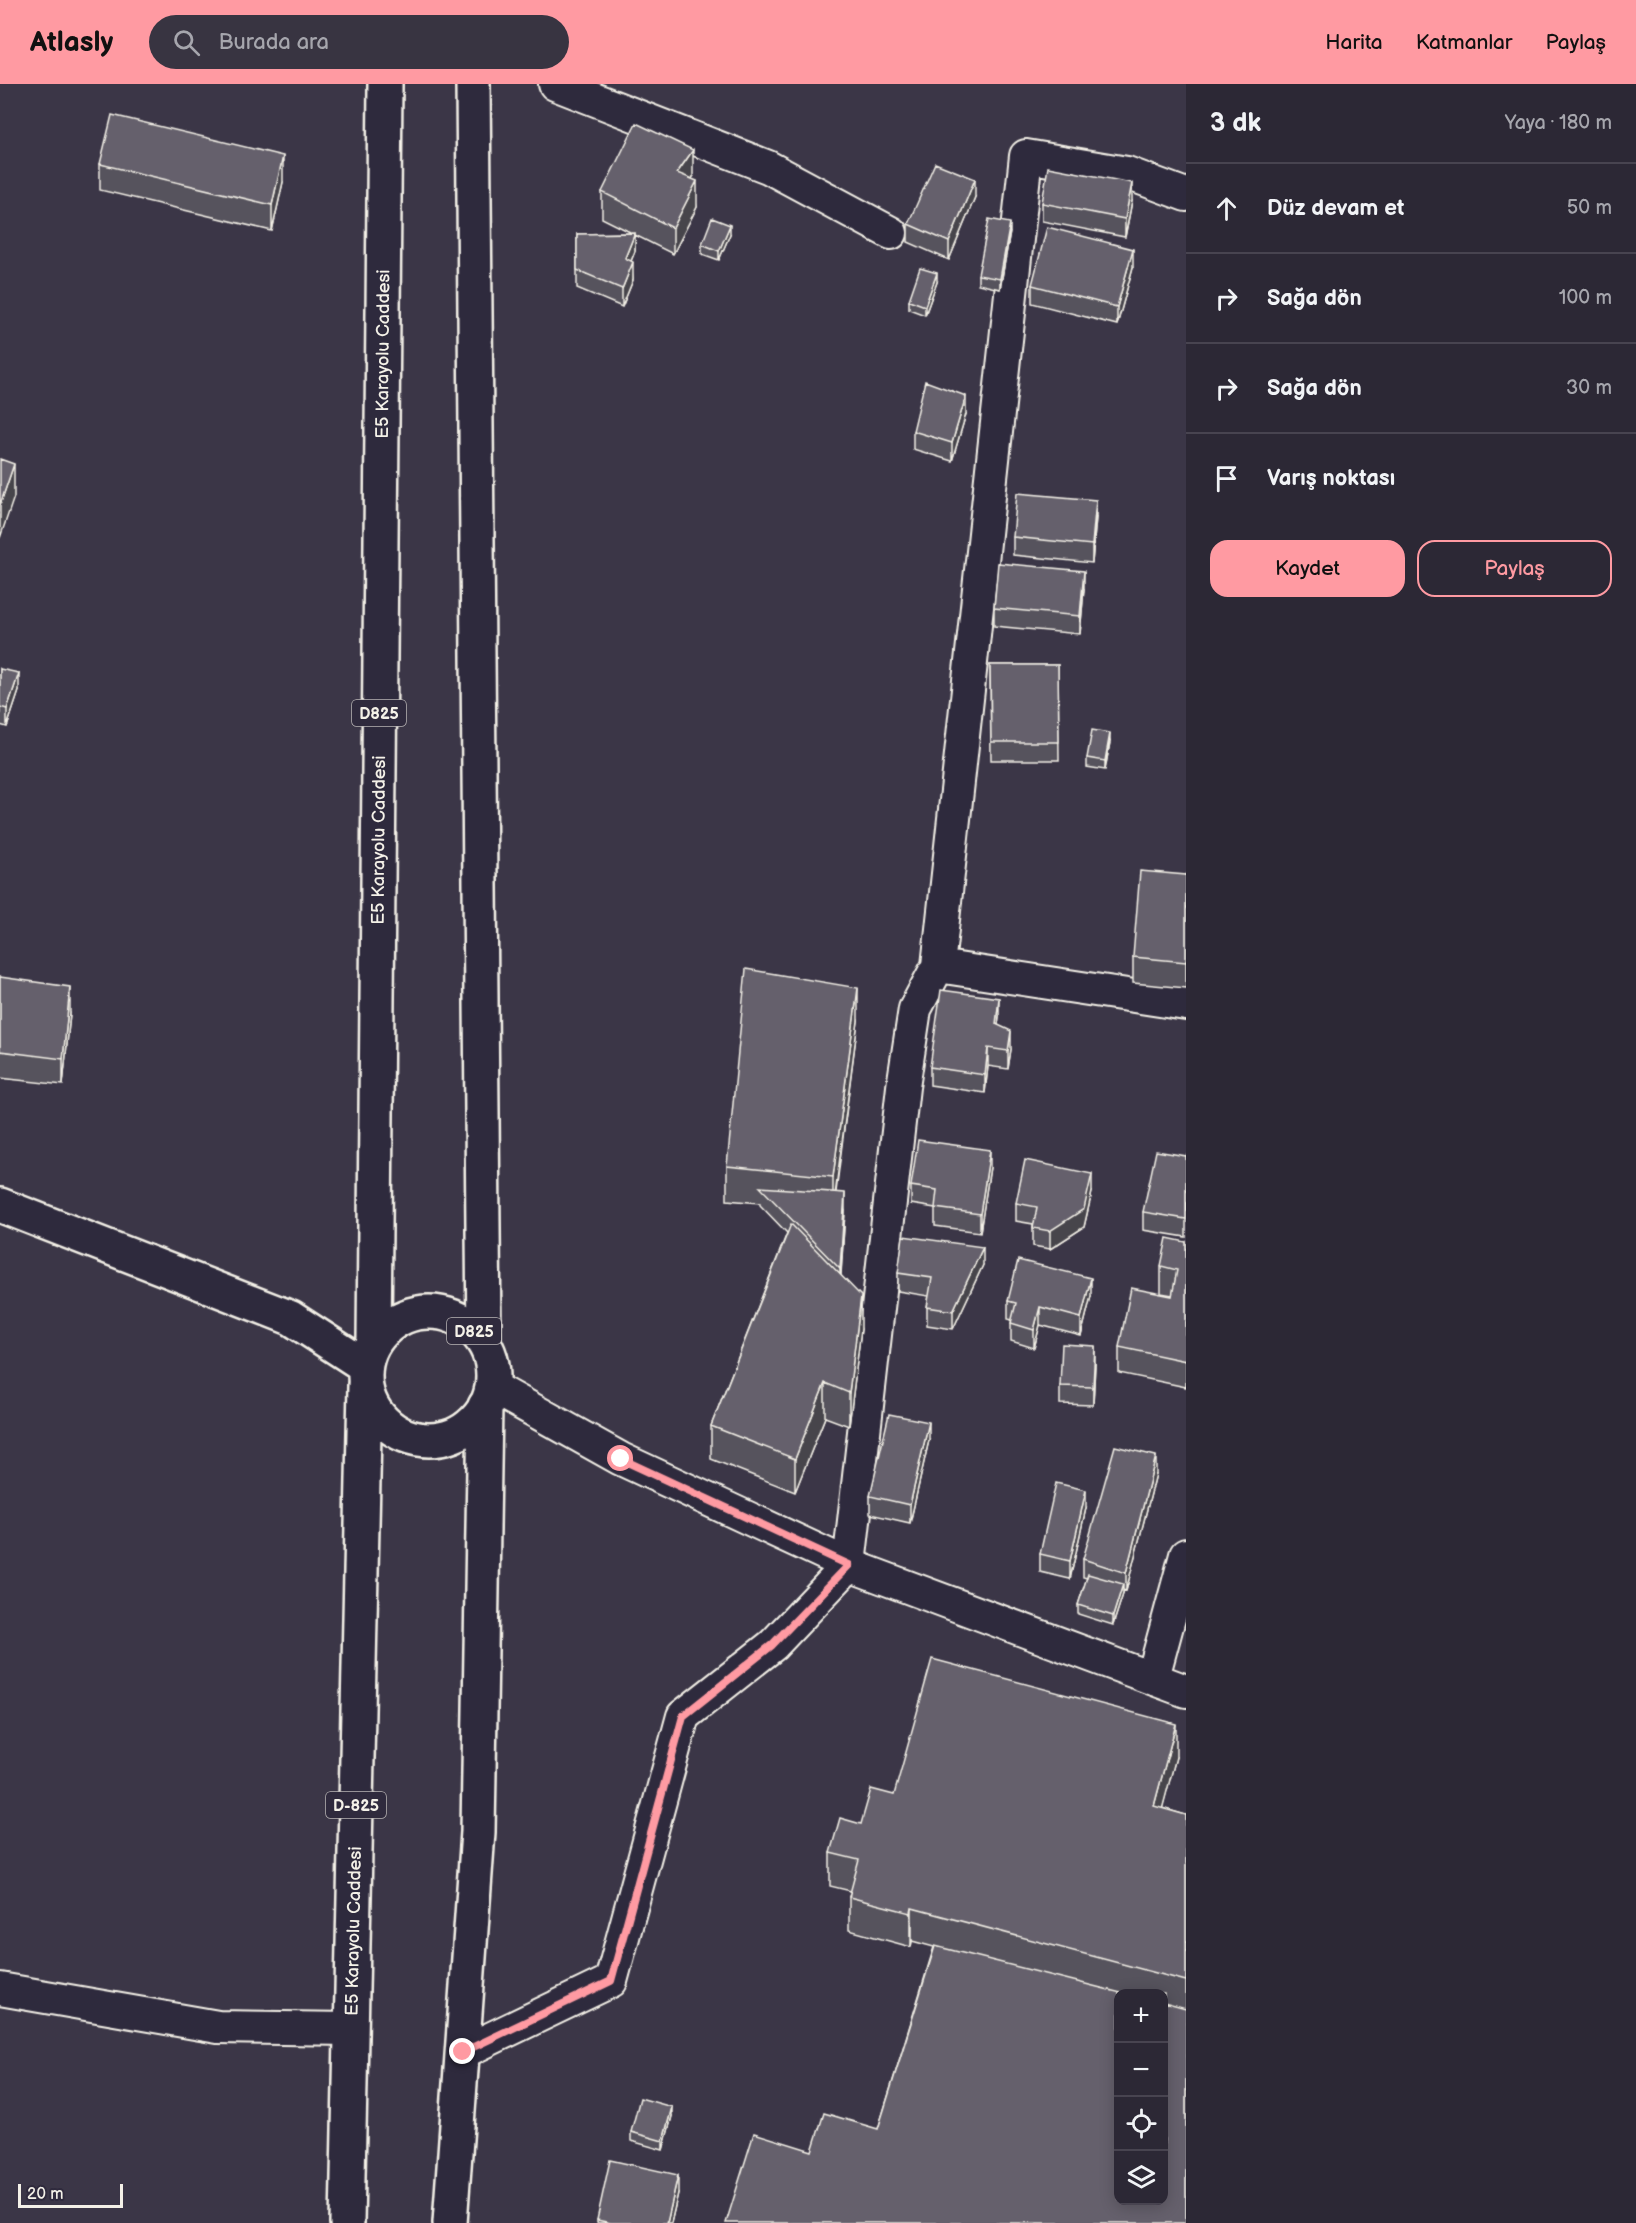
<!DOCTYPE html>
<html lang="tr">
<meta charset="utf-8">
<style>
:root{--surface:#2c2835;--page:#383441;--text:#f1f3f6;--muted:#a6a6ad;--line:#484450;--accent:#ff9aa2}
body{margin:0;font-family:"Balsamiq Sans",sans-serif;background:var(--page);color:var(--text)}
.controls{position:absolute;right:18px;bottom:18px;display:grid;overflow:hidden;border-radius:12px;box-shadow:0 3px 15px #0003}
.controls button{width:54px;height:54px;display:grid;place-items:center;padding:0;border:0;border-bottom:2px solid var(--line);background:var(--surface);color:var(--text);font:30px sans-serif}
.scale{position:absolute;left:18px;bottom:15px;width:105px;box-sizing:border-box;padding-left:6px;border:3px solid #f4f1e8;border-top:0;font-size:16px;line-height:21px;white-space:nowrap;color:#f4f1e8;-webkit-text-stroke:4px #2f2a3d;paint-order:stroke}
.stop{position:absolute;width:18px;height:18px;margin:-14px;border:4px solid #ff9aa2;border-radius:50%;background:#fff}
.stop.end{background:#ff9aa2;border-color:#fff;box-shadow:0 2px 6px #0008}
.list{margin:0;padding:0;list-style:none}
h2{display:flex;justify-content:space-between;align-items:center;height:78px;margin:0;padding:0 24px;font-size:26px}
h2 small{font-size:20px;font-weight:400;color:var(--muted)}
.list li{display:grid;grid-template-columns:39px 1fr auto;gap:18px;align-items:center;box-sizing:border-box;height:90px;padding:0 24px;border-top:2px solid var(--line)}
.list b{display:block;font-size:22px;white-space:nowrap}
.list em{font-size:20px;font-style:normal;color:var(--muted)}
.actions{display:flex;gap:12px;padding:18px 24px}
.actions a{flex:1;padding:14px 0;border:2px solid var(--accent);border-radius:18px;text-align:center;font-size:21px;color:var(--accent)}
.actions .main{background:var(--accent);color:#111}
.icon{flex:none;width:33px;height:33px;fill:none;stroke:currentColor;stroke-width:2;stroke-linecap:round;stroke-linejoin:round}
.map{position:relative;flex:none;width:1186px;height:2139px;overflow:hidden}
header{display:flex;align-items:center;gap:36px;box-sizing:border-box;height:84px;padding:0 30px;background:var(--accent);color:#111}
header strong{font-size:28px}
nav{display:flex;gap:33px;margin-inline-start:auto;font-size:21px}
.search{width:420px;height:54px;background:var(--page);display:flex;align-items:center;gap:15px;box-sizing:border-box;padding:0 21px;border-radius:33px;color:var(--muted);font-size:22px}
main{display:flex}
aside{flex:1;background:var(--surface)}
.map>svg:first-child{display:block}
</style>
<header>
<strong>Atlasly</strong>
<div class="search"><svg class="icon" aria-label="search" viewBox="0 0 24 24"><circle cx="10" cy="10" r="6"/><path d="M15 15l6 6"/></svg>Burada ara</div>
<nav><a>Harita</a><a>Katmanlar</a><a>Paylaş</a></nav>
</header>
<main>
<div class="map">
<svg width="1186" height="2139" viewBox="0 0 1186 2139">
<rect width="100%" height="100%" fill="#3b3647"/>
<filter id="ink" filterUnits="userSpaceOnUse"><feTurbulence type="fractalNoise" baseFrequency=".0167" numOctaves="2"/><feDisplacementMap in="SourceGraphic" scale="12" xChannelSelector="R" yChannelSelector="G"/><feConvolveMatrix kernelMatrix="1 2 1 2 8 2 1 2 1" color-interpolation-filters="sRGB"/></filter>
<g filter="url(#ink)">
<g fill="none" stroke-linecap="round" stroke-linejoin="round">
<defs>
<path id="minor" d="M555,0L768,83L891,149
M938,882L1186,920
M492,1303L621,1375L849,1481L1186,1607
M1150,1592L1153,1593L1186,1471
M0,1905L218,1943L351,1945
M463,1968L611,1897L683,1632L773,1561L849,1481L903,1003L915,925L938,882L1026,72L1127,89L1186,111"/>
<path id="tertiary" d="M0,1121L291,1234L365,1282"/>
<g id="trunk">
<path d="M473,0L484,1258"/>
<circle cx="429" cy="1292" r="64"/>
<path id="s1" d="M374,1258L385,0"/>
<path id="s2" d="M347,2139L365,1302"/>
<path d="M450,2139L478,1748L485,1322"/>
</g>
</defs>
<use href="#minor" stroke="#f4f1e8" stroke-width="36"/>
<use href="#tertiary" stroke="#f4f1e8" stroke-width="38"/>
<use href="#trunk" stroke="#f4f1e8" stroke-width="38"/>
<use href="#minor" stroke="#2f2a3d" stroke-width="32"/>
<use href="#tertiary" stroke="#2f2a3d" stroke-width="33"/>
<use href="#trunk" stroke="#2f2a3d" stroke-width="33"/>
</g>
<path fill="#57535d" stroke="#f4f1e8" stroke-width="1.5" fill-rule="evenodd" d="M100,80L283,98L272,147L100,106Z
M693,93L691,95L697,123L673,170L635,151V167L631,177L633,196L622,223L577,204V150L632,149L602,134V108Z
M975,113L949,176L908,158V140Z
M1132,117L1125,153L1042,137V119Z
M1010,148L1000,205L978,200V191Z
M730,150L719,176L702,170V160Z
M1133,183L1117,241L1032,219V201Z
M937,198L925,231L909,225V216Z
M966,330L952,377L913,365V347Z
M1096,433L1092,479L1013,471V453Z
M1084,505L1080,550L994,542V524Z
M990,581H1058L1059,676H991Z
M0,585L19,607L7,643L0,641Z
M1110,658L1105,686L1087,683V674Z
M1186,791V904L1133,899V873Z
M0,893L70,929L63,1001L0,994Z
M999,932L998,941L1011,965L1008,985L988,982L985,1009L930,1001V983Z
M858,937L836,1108L845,1127L841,1191L861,1245L849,1342L825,1333L795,1408L711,1375V1342L787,1149L760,1121V1119L727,1116V1082Z
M1186,1072V1153L1143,1146V1128Z
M990,1083L980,1148L935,1142V1124L911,1120V1102Z
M1092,1108L1084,1143L1050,1165L1033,1162V1140L1016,1137V1119Z
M1186,1158V1303L1119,1289V1263L1172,1212V1211L1161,1209V1182Z
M983,1181L953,1245L927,1241V1223L929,1212L898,1207V1189Z
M1091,1212L1081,1252L1040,1241L1034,1264L1011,1257V1239L1012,1236L1008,1235V1217Z
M1095,1280L1093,1321L1060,1320V1302Z
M929,1356L910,1439L870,1430V1412Z
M1156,1390L1126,1507L1123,1506V1510L1113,1541L1078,1530V1521L1087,1494L1083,1493V1475Z
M1086,1424L1070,1495L1040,1488V1470Z
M1176,1673L1162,1724L1186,1731V2139L812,2067L878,2045L934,1863L912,1857L911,1863L849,1846V1813L851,1807L830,1802V1769L861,1740L894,1711ZM1119,1910H1164V2116Z
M672,2032L663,2066L631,2057V2048Z
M678,2109L671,2139H597V2136Z"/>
<path fill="#47444c" stroke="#f4f1e8" stroke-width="1.5" d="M693,66V93L677,115V89Z
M283,72V98L272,147V121Z
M975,95V113L949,176V158Z
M697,97V123L673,170V144Z
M1132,99V117L1125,153V135Z
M1010,139V148L1000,205V195Z
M730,141V150L719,176V167Z
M635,149V167L625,192V174Z
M1133,165V183L1117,241V223Z
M633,178V196L622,223V205Z
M937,189V198L925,231V222Z
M966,312V330L952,377V359Z
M14,380V413L0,454V421Z
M1096,416V433L1092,479V461Z
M1084,487V505L1080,550V532Z
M19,589V607L7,643V625Z
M1110,649V658L1105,686V677Z
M70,903V929L63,1001V975Z
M858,904V937L833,1126V1093Z
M999,914V932L996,958V940Z
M1011,947V965L1008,985V967Z
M988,964V982L985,1009V991Z
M990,1066V1083L980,1148V1130Z
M1092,1090V1108L1084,1143L1050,1165V1147Z
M845,1109V1127L840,1203V1185Z
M983,1163V1181L953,1245V1227Z
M1091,1194V1212L1081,1252V1234Z
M861,1212V1245L849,1342V1309Z
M1040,1223V1241L1034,1264V1246Z
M1095,1262V1280L1093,1321V1303Z
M825,1299V1333L795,1408V1375Z
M929,1338V1356L910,1439V1421Z
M1156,1372V1390L1126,1507V1489Z
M1086,1406V1424L1070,1495V1477Z
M1123,1500V1510L1113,1541V1532Z
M1176,1640V1673L1154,1756V1722Z
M912,1824V1857L911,1863V1829Z
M672,2023V2032L663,2066V2057Z
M678,2091V2109L671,2139H667Z"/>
<path fill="#65616c" stroke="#f4f1e8" stroke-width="1.5" d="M112,31L283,72L272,121L100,80Z
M636,39L693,66L677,89L697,97L673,144L602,108Z
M935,79L975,95L949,158L908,140Z
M1048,83L1132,99L1125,135L1042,119Z
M712,134L730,141L719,167L702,160Z
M989,135L1010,139L1000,195L978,191Z
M1047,143L1133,165L1117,223L1032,201Z
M635,149L625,174L633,178L622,205L577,186V150Z
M920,184L937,189L925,222L909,216Z
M925,297L966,312L952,359L913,347Z
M0,375L14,380L0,421Z
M1017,409L1096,416L1092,461L1013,453Z
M998,479L1084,487L1080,532L994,524Z
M990,581H1058L1059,658H991Z
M0,585L19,589L7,625L0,623Z
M1092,646L1110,649L1105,677L1087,674Z
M1140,787L1186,791V878L1133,873Z
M746,885L858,904L833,1093L727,1082Z
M0,893L70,903L63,975L0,967Z
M941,906L999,914L996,940L1011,947L1008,967L988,964L985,991L930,983Z
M918,1056L990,1066L980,1130L935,1124L937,1106L911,1102Z
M1156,1067L1186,1072V1135L1143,1128Z
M1025,1076L1092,1090L1084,1125L1050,1147L1033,1144L1037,1123L1016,1119Z
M760,1103L845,1109L840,1185Z
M791,1140L861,1212L849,1309L825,1299L795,1375L711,1342Z
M903,1152L983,1163L953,1227L927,1223L932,1194L898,1189Z
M1167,1154L1186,1158V1277L1119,1263L1131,1204L1172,1212L1177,1186L1161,1182Z
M1018,1176L1091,1194L1081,1234L1040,1223L1034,1246L1011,1239L1016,1219L1008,1217Z
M1062,1260L1095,1262L1093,1303L1060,1302Z
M889,1330L929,1338L910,1421L870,1412Z
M1115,1362L1156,1372L1126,1489L1083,1475Z
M1056,1399L1086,1406L1070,1477L1040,1470Z
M1088,1490L1123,1500L1113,1532L1078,1521Z
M932,1575L1176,1640L1154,1722L1186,1731V1897L912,1824L911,1829L849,1813L859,1776L830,1769L840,1734L861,1740L871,1705L894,1711Z
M935,1862L1125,1910H1119V2116H1164V1919L1186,1925V2139H726L754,2049L812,2067L824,2029L878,2045Z
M640,2014L672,2023L663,2057L631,2048Z
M610,2076L678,2091L667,2139H611L597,2136Z"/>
</g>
<g fill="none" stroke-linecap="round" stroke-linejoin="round" filter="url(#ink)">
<path stroke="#ff9aa2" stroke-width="8" d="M463,1968L611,1897L683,1632L772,1561L849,1481L621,1375"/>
</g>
<g text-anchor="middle" stroke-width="4.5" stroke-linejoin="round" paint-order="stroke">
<g fill="#2f2a3d" stroke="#b9b5b5" stroke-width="1.5">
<rect x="352" y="616" width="54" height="26" rx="4.5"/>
<rect x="447" y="1234" width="54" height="26" rx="4.5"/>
<rect x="326" y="1708" width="60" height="26" rx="4.5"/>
</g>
<g font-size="16" font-weight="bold" fill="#f4f1e8">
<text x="379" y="635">D825</text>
<text x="474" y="1253">D825</text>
<text x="356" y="1727">D-825</text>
</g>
<g font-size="18" fill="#f4f1e8" stroke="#2f2a3d">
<text dy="6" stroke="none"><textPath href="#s1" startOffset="988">E5 Karayolu Caddesi</textPath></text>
<text dy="6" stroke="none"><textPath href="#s1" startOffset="502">E5 Karayolu Caddesi</textPath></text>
<text dy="6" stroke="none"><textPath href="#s2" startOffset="292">E5 Karayolu Caddesi</textPath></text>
</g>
</g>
</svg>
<div class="controls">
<button>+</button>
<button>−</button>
<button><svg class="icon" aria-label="locate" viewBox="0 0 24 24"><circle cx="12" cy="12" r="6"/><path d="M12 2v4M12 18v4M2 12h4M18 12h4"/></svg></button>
<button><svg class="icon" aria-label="layers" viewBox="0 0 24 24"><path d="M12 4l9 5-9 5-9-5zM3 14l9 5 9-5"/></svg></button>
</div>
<div class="scale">20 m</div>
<div class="stop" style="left:621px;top:1375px"></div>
<div class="stop end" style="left:463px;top:1968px"></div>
</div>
<aside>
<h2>3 dk<small>Yaya · 180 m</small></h2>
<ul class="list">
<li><svg class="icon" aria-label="ahead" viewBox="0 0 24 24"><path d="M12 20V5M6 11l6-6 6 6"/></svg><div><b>Düz devam et</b></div><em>50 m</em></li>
<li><svg class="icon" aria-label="right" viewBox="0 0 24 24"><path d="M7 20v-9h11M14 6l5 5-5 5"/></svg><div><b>Sağa dön</b></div><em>100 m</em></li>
<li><svg class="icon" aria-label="right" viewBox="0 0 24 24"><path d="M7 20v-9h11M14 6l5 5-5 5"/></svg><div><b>Sağa dön</b></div><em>30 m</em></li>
<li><svg class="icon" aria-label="arrive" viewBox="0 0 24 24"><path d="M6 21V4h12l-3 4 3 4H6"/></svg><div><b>Varış noktası</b></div></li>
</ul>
<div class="actions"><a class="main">Kaydet</a><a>Paylaş</a></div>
</aside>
</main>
